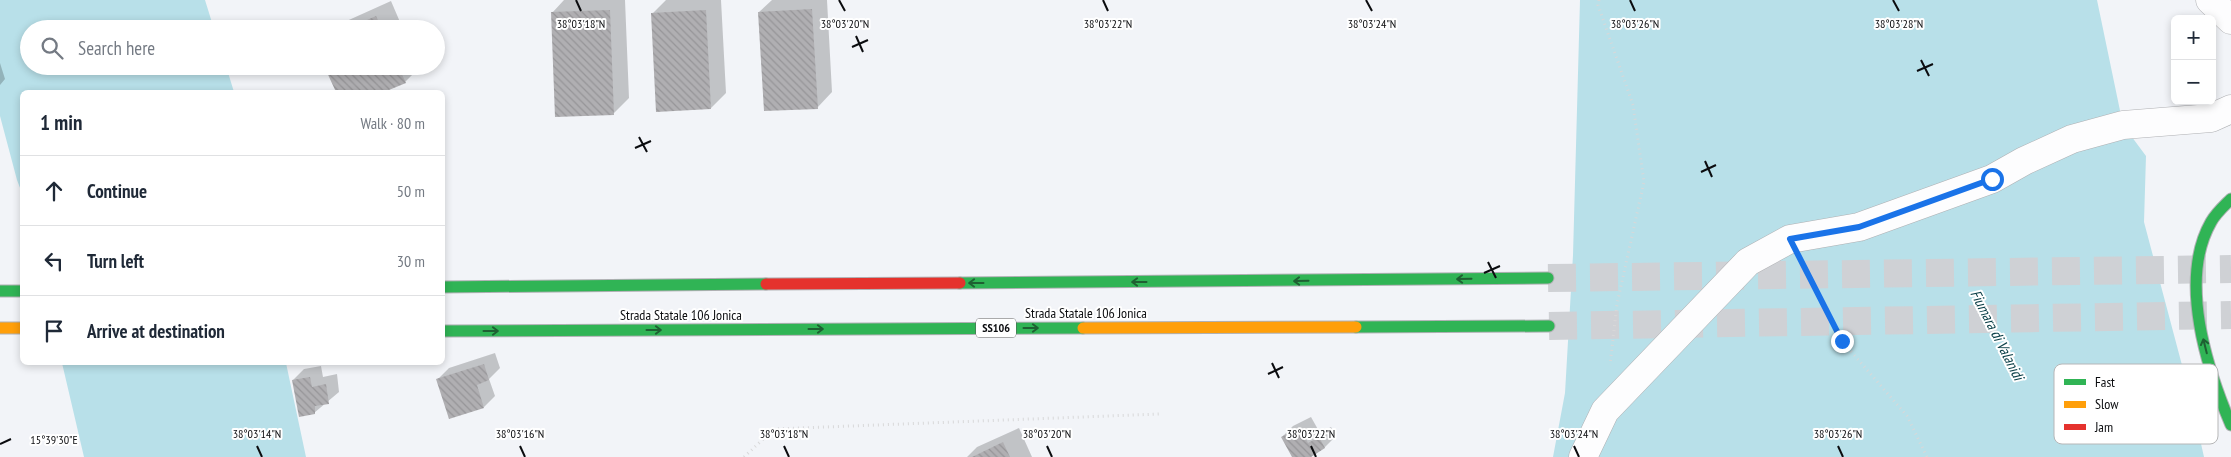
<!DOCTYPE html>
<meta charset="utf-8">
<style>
:root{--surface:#fff;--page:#f2f2f3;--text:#1f2937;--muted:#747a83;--line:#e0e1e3}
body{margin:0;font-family:"PT Sans Narrow",sans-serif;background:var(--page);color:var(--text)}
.controls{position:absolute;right:15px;top:15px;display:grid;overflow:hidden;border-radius:8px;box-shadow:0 2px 8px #0003}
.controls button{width:45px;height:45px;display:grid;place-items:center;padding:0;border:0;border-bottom:1px solid var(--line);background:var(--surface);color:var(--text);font:25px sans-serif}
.stop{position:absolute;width:15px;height:15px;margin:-11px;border:4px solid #1a73e8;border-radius:50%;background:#fff}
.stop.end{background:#1a73e8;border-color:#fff;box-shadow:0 1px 5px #0008}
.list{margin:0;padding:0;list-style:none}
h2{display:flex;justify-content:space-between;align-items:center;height:65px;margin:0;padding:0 20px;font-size:21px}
h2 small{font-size:16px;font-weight:400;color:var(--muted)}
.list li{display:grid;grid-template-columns:32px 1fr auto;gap:15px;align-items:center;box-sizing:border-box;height:70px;padding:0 20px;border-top:1px solid var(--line)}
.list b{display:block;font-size:19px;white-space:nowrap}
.list em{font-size:16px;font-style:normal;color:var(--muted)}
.icon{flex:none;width:28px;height:28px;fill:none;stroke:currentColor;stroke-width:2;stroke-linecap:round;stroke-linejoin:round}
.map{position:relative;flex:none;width:2231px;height:457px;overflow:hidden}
.search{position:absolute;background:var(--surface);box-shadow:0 2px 8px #0003;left:20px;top:20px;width:425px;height:55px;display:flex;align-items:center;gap:12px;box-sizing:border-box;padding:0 18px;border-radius:28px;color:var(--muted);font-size:19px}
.panel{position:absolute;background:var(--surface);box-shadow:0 2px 8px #0003;left:20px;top:90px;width:425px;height:275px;border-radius:8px}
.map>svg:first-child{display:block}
</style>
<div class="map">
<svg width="2231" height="457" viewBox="0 0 2231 457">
<defs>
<pattern id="building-back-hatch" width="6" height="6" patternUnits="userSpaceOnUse" patternTransform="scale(1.25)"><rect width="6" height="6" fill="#b0afb2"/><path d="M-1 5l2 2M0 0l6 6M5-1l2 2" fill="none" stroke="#969598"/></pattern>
</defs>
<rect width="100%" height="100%" fill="#f2f4f8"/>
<path fill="#b8e0e9" d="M0,0H205L214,29H29V66H226L234,92H22V193L17,180L0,116Z
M1580,0H2097L2123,125L2146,156L2144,222L2191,399L2204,457H1553L1565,393L1573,255Z
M62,363H286L306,457H84Z"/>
<path fill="#0003" d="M564,0H625L629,98L614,113L557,116L552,13Z
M666,0H721L726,93L711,108L652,14Z
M772,0H827L832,92L817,108L759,12Z
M391,1L403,29H330L331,28Z
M0,63L5,79L0,85Z
M326,66H420V67L405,82L381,92H337Z
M495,353L500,368L489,379L495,396L484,407L438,379L449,368Z
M321,366L323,377L337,374L339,392L314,413L293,380L304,369Z
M1311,417L1320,433L1331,427L1336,436L1325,447L1308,457H1293L1282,437L1293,426Z
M1019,428L1032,457H967L977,447Z"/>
<path fill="url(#building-back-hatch)" d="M812,9L818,109L764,111L758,12Z
M610,10L614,115L555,117L551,12Z
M706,10L711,109L656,112L651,13Z
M376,16L382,29H347Z
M324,66H398L406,83L384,92H336Z
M484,364L489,380L477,385L484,408L449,419L436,379Z
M310,377L312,387L326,384L329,404L315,406V414L299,417L292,380Z
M1300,427L1308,443L1319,437L1325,448L1311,457H1292L1281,437Z
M1003,442L1010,457H972Z"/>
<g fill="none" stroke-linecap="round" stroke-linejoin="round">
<path stroke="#cfd1d5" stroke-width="28" stroke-dasharray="28 14" stroke-linecap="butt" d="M1548,278L2231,269
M1549,326L2231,315"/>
<defs>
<path id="street" d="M2210,0L2231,20
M1583,457L1605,411L1748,262L1790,239L1859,227L1992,179L2024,161L2072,139L2123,125L2211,118L2231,109"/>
<path id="fast" d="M2231,199C2224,206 2216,213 2211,222C2178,280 2207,369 2231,425
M960,283L1548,278
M442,287L766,284
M0,291H22
M1356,327L1549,326
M442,331L1083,328"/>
<path id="slow" d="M0,328H22
M1083,328L1356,327"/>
<path id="jam" d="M766,284L960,283"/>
</defs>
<use href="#street" stroke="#afb0b3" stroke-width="29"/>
<use href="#fast" stroke="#afb0b3" stroke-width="13"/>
<use href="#slow" stroke="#afb0b3" stroke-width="13"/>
<use href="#jam" stroke="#afb0b3" stroke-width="13"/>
<path stroke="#d8d8d9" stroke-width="3" stroke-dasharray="1 4" stroke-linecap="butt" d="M1599,0L1598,5L1633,105L1644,182L1617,304L1610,365
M1803,264L1842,341L1907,416L1927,457
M744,457L774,429L1159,414"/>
<use href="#street" stroke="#fdfdfe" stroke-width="28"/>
<use href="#fast" stroke="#30b455" stroke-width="11"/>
<use href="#slow" stroke="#ff9f0a" stroke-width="11"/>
<use href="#jam" stroke="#e5322d" stroke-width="11"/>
</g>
<defs><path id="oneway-shaft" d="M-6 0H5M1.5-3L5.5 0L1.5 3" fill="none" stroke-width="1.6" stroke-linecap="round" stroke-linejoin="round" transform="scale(1.25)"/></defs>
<g stroke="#1e6032">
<use href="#oneway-shaft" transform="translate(1464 279) rotate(179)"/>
<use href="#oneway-shaft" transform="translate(1301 281) rotate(179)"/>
<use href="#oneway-shaft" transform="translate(1139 282) rotate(180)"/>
<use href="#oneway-shaft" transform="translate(976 283) rotate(180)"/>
<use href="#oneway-shaft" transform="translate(1031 328)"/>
<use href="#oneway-shaft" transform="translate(816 329)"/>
<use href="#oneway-shaft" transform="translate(654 330)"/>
<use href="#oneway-shaft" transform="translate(491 331)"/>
<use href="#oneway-shaft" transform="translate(2205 346) rotate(-104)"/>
</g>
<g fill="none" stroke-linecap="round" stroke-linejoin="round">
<path stroke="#1a73e8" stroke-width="6" d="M1842,341L1790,239L1859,227L1992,179"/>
</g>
<path fill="none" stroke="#0b0c0f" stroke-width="2" d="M576,0L581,11M839,0L845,11M1103,0L1108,11M1366,0L1372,11M1630,0L1635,11M1893,0L1899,11M856,36L863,52M852,47L868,40M1921,60L1929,76M1917,71L1933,64M639,137L647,152M635,148L651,141M1705,161L1712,177M1701,172L1716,165M1488,262L1496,278M1484,273L1500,266M1272,363L1279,378M1268,374L1283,367M0,444L11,439M257,446L262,457M520,446L525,457M784,446L789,457M1047,446L1052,457M1311,446L1316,457M1574,446L1579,457M1838,446L1843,457"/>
<g text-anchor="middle" stroke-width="4" stroke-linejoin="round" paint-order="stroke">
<rect fill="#fff" stroke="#545557" stroke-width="1" x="976" y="318.5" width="40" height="19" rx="4"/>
<g font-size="12" font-weight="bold" fill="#0b0c0f">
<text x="996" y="332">SS106</text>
</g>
<g font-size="14" fill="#0b0c0f" stroke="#fff">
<text x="1086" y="318">Strada Statale 106 Jonica</text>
<text x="681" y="320">Strada Statale 106 Jonica</text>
</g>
<g font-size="15" font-style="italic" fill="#0a3f47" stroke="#fff">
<text transform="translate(1997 335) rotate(63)" y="5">Fiumara di Valanidi</text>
</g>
</g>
<rect x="2054" y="364" width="164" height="80" rx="8" fill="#fff" stroke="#b6b6b7" stroke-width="1"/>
<rect x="2064" y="379" width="22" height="6" fill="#30b455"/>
<rect x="2064" y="401" width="22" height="7" fill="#ff9f0a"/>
<rect x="2064" y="424" width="22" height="6" fill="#e5322d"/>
<g font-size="14" fill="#0b0c0f">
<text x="2095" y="387">Fast</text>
<text x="2095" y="409">Slow</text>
<text x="2095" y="432">Jam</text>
</g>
<g font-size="12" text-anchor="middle" fill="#0b0c0f" stroke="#fff" stroke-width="4" stroke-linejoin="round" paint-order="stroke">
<text x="581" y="28">38°03'18"N</text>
<text x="845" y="28">38°03'20"N</text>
<text x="1372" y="28">38°03'24"N</text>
<text x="1635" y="28">38°03'26"N</text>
<text x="1108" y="28">38°03'22"N</text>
<text x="1899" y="28">38°03'28"N</text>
<text x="257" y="438">38°03'14"N</text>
<text x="520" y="438">38°03'16"N</text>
<text x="784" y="438">38°03'18"N</text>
<text x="1047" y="438">38°03'20"N</text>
<text x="1311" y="438">38°03'22"N</text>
<text x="1574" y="438">38°03'24"N</text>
<text x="1838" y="438">38°03'26"N</text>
<text x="54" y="444">15°39'30"E</text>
</g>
</svg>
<div class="controls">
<button>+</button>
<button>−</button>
</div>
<div class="stop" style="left:1992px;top:179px"></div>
<div class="stop end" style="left:1842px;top:341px"></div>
<div class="search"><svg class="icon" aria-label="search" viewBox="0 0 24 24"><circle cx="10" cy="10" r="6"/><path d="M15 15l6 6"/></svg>Search here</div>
<section class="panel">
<h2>1 min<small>Walk · 80 m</small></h2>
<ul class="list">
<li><svg class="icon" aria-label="ahead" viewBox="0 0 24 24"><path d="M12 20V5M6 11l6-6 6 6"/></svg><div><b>Continue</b></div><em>50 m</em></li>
<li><svg class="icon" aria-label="left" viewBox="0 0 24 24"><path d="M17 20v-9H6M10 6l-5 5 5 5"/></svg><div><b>Turn left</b></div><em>30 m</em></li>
<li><svg class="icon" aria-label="arrive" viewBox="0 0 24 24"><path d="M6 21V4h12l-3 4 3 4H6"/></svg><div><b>Arrive at destination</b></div></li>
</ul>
</section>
</div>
